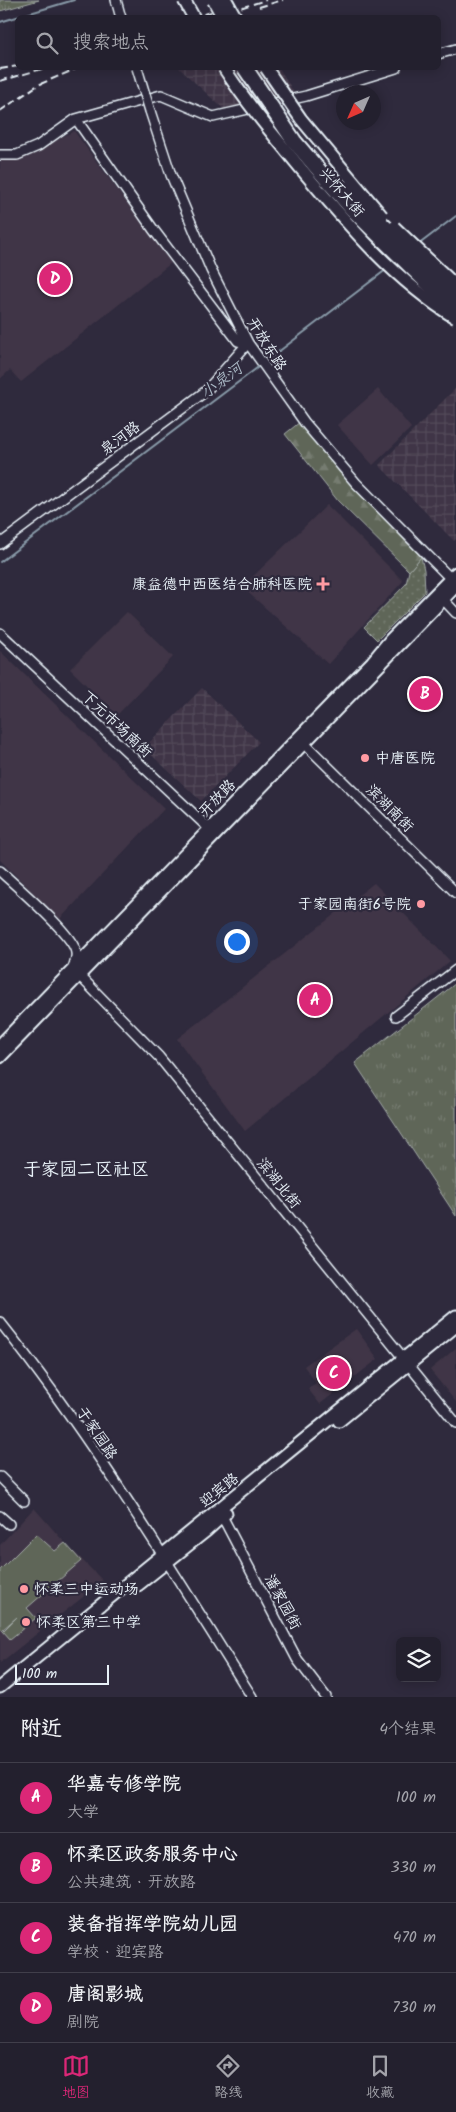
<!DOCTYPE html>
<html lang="zh">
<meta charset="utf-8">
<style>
:root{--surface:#23202e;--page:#2b2836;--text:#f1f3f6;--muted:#a3a3aa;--line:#403e4a;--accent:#db2777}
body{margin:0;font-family:Kalam,"LXGW WenKai TC",sans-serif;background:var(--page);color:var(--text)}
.controls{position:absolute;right:15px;bottom:15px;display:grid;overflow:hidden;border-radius:8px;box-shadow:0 2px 12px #0003}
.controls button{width:45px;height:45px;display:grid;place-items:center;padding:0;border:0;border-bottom:1px solid var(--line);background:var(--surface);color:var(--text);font:25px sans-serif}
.compass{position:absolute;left:336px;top:85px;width:45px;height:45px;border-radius:50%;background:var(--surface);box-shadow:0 2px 12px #0003;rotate:225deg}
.scale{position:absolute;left:15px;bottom:12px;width:94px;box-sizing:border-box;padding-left:5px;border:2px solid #e8f1f8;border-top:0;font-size:14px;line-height:18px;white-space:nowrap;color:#e8f1f8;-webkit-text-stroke:4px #2f2a3d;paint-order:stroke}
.you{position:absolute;left:236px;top:941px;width:18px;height:18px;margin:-12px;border:4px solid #fff;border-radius:50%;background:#1a73e8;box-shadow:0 0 0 8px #1a73e833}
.badge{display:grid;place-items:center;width:32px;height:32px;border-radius:50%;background:var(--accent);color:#fff;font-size:16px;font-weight:700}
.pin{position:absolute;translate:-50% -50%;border:2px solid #fff;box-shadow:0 1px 5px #0006}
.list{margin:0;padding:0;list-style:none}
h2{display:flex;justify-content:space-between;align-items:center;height:65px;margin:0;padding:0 20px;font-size:21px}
h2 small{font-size:16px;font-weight:400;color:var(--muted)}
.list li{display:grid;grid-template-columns:32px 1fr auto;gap:15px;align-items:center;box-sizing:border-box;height:70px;padding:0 20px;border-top:1px solid var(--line)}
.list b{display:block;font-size:19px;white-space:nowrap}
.list p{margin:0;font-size:16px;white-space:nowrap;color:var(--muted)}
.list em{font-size:16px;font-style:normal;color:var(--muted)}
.icon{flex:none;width:28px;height:28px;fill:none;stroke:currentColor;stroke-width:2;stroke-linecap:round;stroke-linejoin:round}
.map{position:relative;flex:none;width:456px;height:1697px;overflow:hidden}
.search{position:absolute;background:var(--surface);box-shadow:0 2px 12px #0003;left:15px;right:15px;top:15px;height:55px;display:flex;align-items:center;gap:12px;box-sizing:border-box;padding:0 18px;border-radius:8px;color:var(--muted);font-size:19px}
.sheet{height:345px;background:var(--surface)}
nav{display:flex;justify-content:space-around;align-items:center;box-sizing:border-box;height:70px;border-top:1px solid var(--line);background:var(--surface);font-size:14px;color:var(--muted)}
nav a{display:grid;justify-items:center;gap:2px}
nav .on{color:var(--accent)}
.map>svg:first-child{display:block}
</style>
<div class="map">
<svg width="456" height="1697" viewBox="0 0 456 1697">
<defs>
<pattern id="industrial-grid" width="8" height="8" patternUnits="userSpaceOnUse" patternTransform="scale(1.25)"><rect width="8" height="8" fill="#413647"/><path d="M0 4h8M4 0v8" fill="none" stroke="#534a59"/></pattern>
<pattern id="grass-dots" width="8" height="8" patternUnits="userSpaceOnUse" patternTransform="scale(1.25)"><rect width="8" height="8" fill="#5f6658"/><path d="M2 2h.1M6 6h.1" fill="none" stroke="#767c71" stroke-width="1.8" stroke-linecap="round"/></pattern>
<pattern id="forest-firs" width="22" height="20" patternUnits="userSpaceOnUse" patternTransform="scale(1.25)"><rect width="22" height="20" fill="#5f6658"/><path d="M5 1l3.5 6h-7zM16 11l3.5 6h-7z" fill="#767c71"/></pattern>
<pattern id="park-tufts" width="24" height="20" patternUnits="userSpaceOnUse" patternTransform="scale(1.25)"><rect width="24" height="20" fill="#5f6658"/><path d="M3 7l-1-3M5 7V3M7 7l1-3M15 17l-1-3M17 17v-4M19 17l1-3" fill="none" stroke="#767c71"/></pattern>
</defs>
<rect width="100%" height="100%" fill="#2f2a3d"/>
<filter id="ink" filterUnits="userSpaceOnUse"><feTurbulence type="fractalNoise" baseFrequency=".02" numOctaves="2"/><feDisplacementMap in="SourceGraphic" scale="10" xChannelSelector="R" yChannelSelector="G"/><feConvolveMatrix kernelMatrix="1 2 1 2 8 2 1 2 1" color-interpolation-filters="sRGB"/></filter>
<g filter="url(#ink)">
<path fill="#413647" d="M74,131L171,263L21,382L10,370L0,379V160L26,156Z
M378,389L411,428L373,465L337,425Z
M327,505L403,581L328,664L242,587Z
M127,612L173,657L117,715L70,669Z
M0,651L164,809L60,919L0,860Z
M374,883L450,961L245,1131L177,1039Z
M356,1329L378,1359L320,1404L308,1389L316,1383L304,1366Z
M456,1348V1402L430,1370Z
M34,1508L65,1543L103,1581L0,1663V1545Z"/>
<path fill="url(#industrial-grid)" d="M179,68H279L295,94L228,113Z
M456,388V539L454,541L379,465Z
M202,688L259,742L201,801L144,748Z"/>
<path fill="url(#grass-dots)" stroke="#a4aca8" d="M421,557L424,570L425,592L377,640L364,627L406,584L409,571Z"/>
<path fill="url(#forest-firs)" stroke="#a4aca8" d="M300,422L343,476L421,557L409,571L338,501L285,434Z"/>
<path fill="url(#park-tufts)" stroke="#a4aca8" d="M0,0H39L0,11Z
M456,983V1216L355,1063Z"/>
<path fill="#5f6658" stroke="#a4aca8" d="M36,1534L55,1551L65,1543L81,1561L27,1608L36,1618L10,1639L3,1631L17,1617L2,1630L0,1628V1570Z"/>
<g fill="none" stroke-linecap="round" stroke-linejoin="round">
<path stroke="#899ba9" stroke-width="2" d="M0,22L74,0
M418,245L456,216
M265,362L387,269
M0,562L261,365"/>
<defs>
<path id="minor" d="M116,0L121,18
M438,54L456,49
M150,111L171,175L211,270L248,343L305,423L356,483L455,583
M76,119L153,229L238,341L248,343
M0,155H17L38,146L76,119L161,95L213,117L306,96L396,68
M0,544L206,391L248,343
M439,595L456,613
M0,633L214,833
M304,743L456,893
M0,871C15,885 75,936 76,953C77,958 74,964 73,969L159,1057L456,1423
M396,1016L456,970
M0,1322C94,1440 172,1570 252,1697
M0,1477L24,1501
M0,1516L9,1524
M222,1516L297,1659L326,1697"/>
<path id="major" d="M0,1045L372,662L391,639L456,573
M0,1057L456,586
M339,1421L456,1326
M138,1585L206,1531L226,1513
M0,1687L456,1316"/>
</defs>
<use href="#minor" stroke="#e8f1f8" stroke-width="12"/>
<use href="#major" stroke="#e8f1f8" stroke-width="15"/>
<use href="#minor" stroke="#2f2a3d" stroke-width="9"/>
<use href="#major" stroke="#2f2a3d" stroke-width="11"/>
<path stroke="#e8f1f8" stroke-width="2" stroke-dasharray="8 4" stroke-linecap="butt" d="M259,7L283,0
M192,18L214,11
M207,18L266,0
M0,69L18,66
M0,81L45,68
M0,111L38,85L78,68"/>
<defs>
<path id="minor-bridge" d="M137,68L150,111"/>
<path id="major-bridge" d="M184,0L194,18
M226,0L236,18
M224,68C247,104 275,137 303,171C348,225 395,281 456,318
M266,68L301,119L382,216
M394,227L456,286"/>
<path id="highway-bridge" d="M215,0L225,18
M245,68L294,141L352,209L456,311
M347,189L456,298"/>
</defs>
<use href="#minor-bridge" stroke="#e8f1f8" stroke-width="12" stroke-linecap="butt"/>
<use href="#major-bridge" stroke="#e8f1f8" stroke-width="15" stroke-linecap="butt"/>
<use href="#highway-bridge" stroke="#e8f1f8" stroke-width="18" stroke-linecap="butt"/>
<use href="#minor-bridge" stroke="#2f2a3d" stroke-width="9"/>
<use href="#major-bridge" stroke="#2f2a3d" stroke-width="11"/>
<use href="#highway-bridge" stroke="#2f2a3d" stroke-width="14"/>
</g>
</g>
<g fill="#ff9aa2" stroke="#2f2a3d" stroke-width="2">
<path d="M320.5 576.5h5v5h5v5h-5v5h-5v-5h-5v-5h5z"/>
<circle cx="365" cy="758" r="5"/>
<circle cx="421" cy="904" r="5"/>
<circle cx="24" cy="1589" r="5"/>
<circle cx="26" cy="1622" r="5"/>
</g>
<g text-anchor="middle" stroke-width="4.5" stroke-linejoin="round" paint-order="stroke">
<g font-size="15" fill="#e8f1f8" stroke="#2f2a3d">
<text transform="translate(342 192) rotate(49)" y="5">兴怀大街</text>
<text transform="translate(267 344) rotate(58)" y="5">开放东路</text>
<text transform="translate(120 438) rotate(-37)" y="5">泉河路</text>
<text transform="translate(117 724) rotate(43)" y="5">下元市场南街</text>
<text transform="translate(217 798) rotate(-46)" y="5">开放路</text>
<text transform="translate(390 808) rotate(45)" y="5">滨湖南街</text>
<text transform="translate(279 1183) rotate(51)" y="5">滨湖北街</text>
<text transform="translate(97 1433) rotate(56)" y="5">于家园路</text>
<text transform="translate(219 1490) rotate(-39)" y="5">迎宾路</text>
<text transform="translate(283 1602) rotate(62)" y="5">潘家园街</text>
</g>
<g font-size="15" fill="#e8f1f8" stroke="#2f2a3d" text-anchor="start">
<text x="312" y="589" text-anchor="end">康益德中西医结合肺科医院</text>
<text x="375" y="763">中唐医院</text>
<text x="411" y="909" text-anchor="end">于家园南街6号院</text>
<text x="34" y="1594">怀柔三中运动场</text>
<text x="36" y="1627">怀柔区第三中学</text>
</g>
<g font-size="16" font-style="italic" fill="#a9b7c4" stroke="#2f2a3d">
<text transform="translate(221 380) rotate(-37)" y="6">小泉河</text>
</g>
<g font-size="18" fill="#e8f1f8" stroke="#2f2a3d">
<text x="86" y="1175">于家园二区社区</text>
</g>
</g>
</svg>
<div class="controls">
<button><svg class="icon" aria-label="layers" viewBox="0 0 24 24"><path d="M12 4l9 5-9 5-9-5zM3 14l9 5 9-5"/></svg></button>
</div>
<svg class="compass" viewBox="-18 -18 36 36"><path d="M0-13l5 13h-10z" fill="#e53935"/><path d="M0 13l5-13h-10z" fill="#a3a3aa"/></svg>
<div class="scale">100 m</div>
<div class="you"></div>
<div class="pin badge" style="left:315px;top:1000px">A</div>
<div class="pin badge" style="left:425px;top:694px">B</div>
<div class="pin badge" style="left:334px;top:1373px">C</div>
<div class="pin badge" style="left:55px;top:279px">D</div>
<div class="search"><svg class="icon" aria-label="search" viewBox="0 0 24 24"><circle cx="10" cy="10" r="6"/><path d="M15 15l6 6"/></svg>搜索地点</div>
</div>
<section class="sheet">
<h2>附近<small>4个结果</small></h2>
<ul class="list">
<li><span class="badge">A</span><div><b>华嘉专修学院</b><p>大学</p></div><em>100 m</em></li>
<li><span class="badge">B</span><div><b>怀柔区政务服务中心</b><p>公共建筑 · 开放路</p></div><em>330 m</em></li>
<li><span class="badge">C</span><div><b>装备指挥学院幼儿园</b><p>学校 · 迎宾路</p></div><em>470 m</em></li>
<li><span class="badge">D</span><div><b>唐阁影城</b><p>剧院</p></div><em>730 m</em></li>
</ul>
</section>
<nav>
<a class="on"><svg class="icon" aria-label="map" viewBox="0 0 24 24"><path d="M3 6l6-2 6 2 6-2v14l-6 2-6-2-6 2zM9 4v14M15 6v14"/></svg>地图</a>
<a><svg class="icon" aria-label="directions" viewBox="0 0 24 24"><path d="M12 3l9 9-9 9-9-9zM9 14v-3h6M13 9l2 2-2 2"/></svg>路线</a>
<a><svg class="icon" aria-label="saved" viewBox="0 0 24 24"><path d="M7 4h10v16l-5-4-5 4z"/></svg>收藏</a>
</nav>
